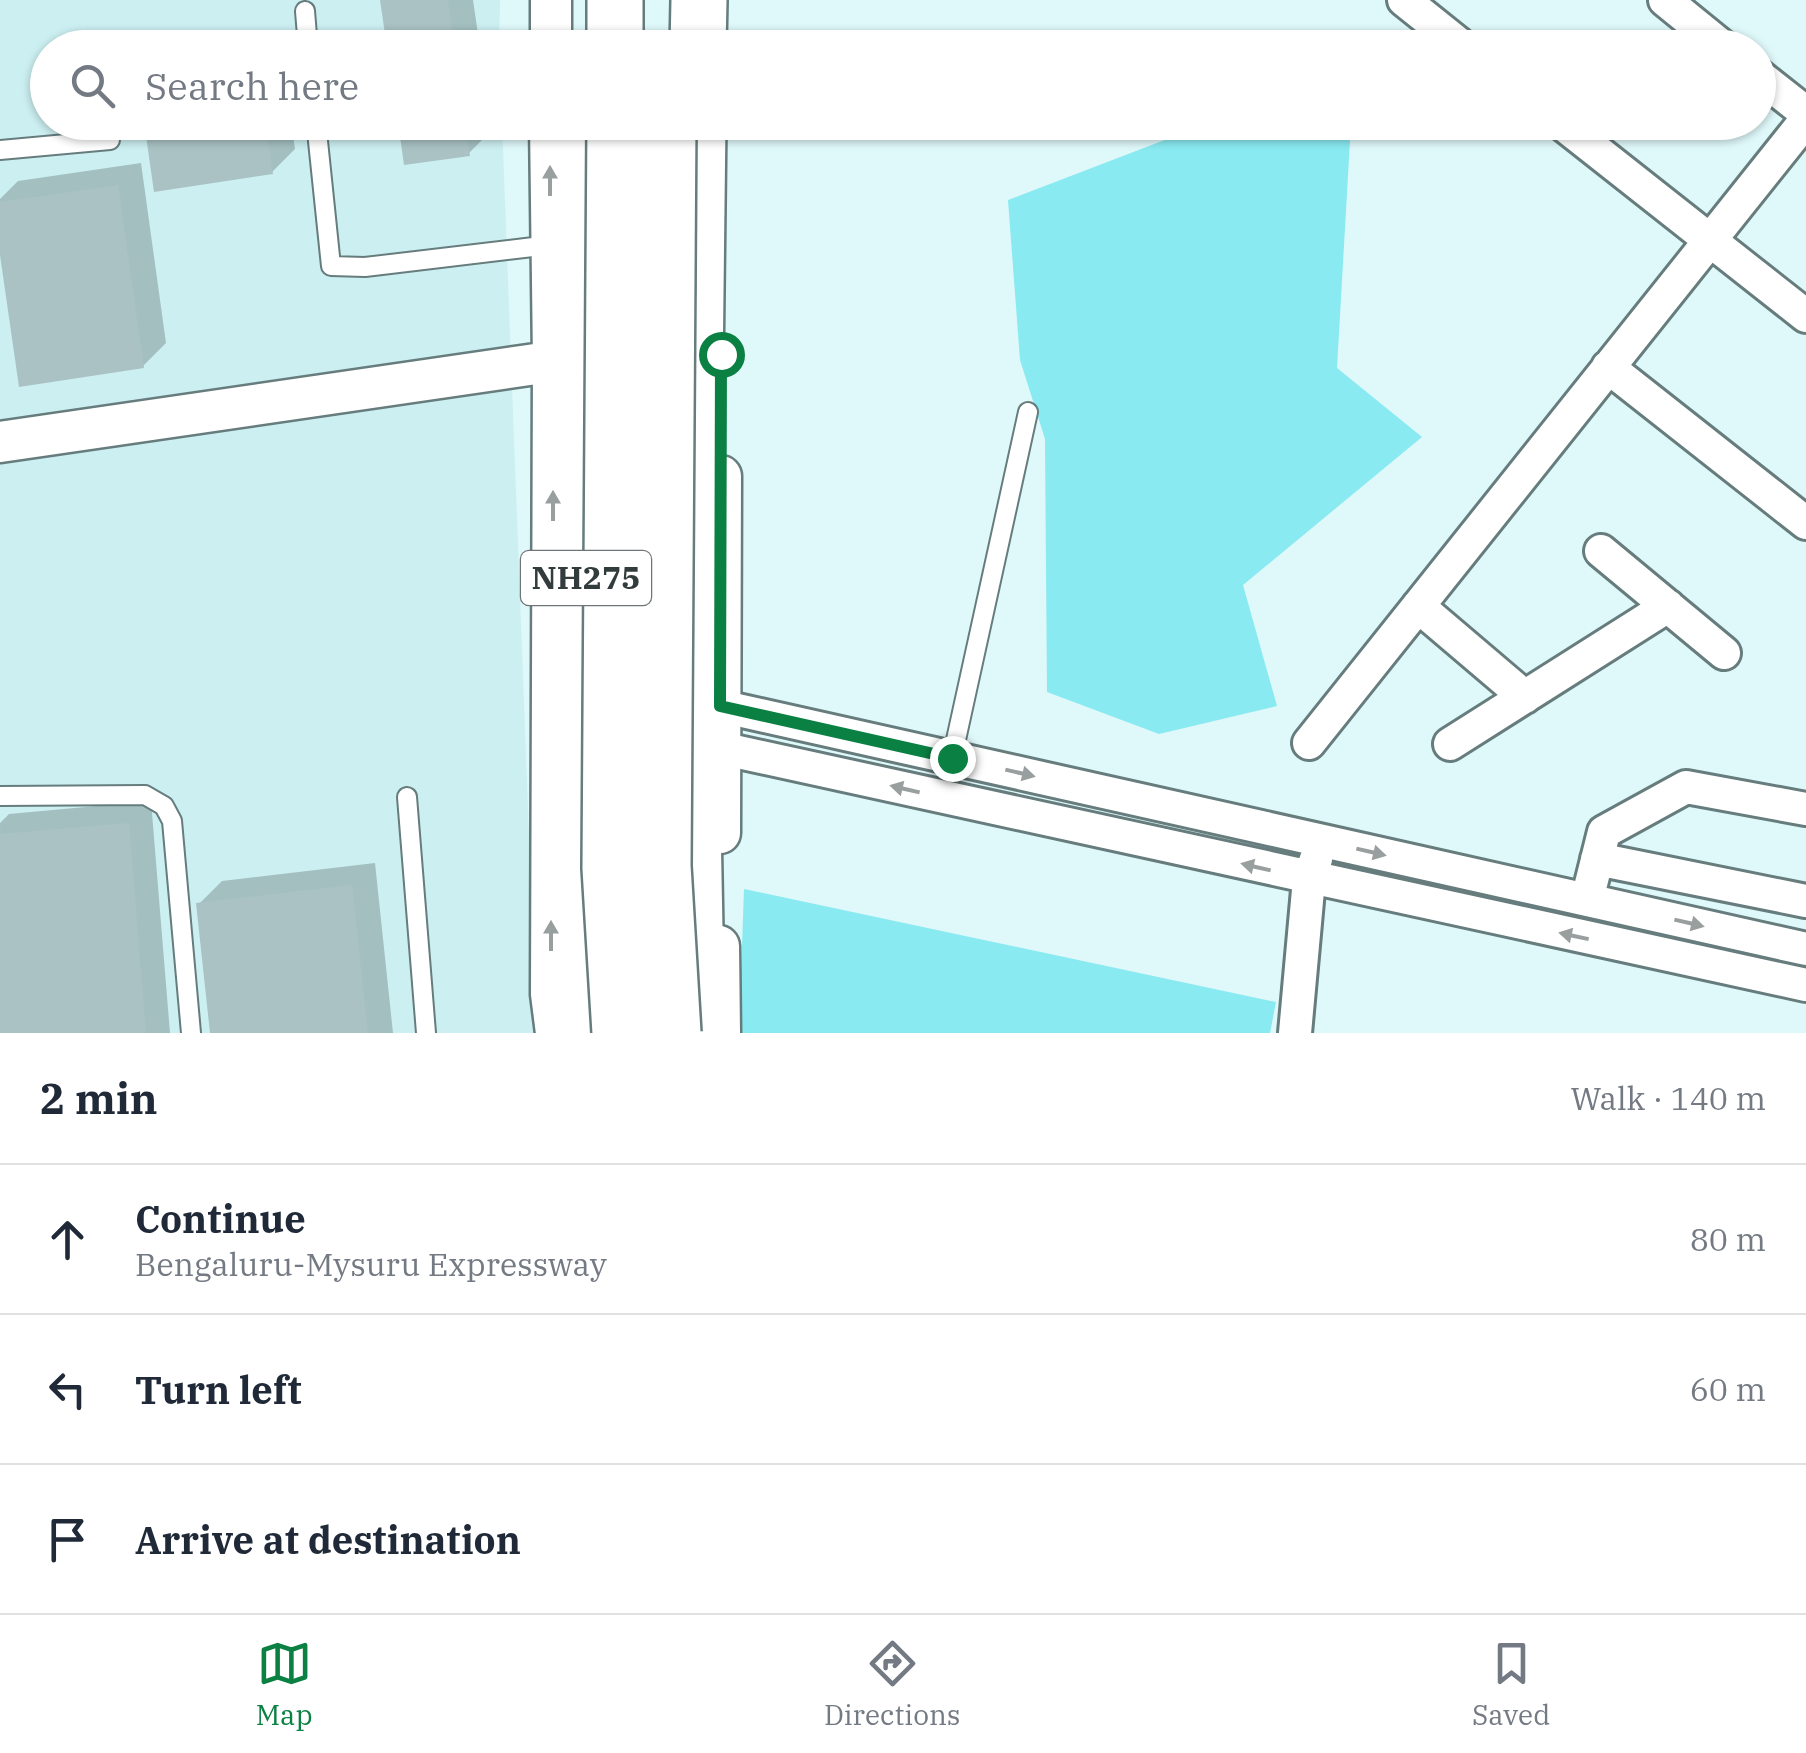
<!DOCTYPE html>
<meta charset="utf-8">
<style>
:root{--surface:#fff;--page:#f6f6f7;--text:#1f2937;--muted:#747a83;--line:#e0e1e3;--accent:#0b8043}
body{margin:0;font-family:"IBM Plex Serif",serif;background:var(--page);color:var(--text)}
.stop{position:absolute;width:30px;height:30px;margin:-22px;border:8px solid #0b8043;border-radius:50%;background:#fff}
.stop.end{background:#0b8043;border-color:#fff;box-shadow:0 2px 10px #0008}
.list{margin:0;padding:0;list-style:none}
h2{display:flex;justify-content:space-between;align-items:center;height:130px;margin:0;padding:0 40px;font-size:42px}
h2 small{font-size:32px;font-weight:400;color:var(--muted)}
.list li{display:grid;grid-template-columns:65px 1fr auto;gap:30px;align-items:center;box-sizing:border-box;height:150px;padding:0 40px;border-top:2px solid var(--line)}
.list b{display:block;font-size:38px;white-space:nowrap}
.list p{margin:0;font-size:32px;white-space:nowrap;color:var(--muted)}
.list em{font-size:32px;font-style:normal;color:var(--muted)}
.icon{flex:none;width:55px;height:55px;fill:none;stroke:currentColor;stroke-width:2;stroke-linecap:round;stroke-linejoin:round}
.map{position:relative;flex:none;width:1806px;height:1033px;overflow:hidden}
.search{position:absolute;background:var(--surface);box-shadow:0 2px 8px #0004;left:30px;right:30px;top:30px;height:110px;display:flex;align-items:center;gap:25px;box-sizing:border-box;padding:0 35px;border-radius:55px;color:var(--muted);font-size:38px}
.sheet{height:580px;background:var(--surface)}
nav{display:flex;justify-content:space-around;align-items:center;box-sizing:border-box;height:140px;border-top:2px solid var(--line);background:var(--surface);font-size:28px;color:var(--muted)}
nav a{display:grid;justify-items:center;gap:5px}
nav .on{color:var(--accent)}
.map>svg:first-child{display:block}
</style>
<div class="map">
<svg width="1806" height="1033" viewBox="0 0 1806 1033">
<rect width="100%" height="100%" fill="#dff8fa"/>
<path fill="#cceff1" d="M0,0H500L499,47L48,48V122L502,123L533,941L545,1033H0Z"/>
<path fill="#89eaf1" d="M1209,123H1351L1337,368L1422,437L1243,585L1277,706L1159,734L1047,692L1045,439L1020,360L1008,200Z
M744,889L1276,1002L1270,1033H739Z"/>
<path fill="#0003" d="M383,0H473L480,48H390Z
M278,30L280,48H162V47Z
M146,122H291L295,149L272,172Z
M400,122H491L492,130L469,153Z
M141,163L166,343L143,366L0,238V199L18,181Z
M151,801L170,1033H2L0,823L9,814Z
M375,863L393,1033H213L199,904L222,881Z"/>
<path fill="#aac2c4" d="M380,0H448L454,48H387Z
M144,122H265L273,174L154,192Z
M398,122H465L470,156L404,165Z
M118,185L144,368L19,387L0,255V202Z
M129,823L146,1033H0V834Z
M352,885L368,1033H210L196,903Z"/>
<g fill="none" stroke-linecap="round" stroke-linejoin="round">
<defs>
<path id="service" d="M305,11L308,48
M316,122L331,266L365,267L550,245
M0,150L110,140
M952,758L1028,412
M0,796L145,795L164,806L172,821L191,1033
M407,797L426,1033"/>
<path id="minor" d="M1404,0L1464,48
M1665,0L1724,48
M1758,75L1806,113
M1560,122L1806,316
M1608,367L1806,523
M1601,551L1724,653
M1418,606L1525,697
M720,706L1806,949
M1309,743L1806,120
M1450,744L1668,606
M720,748L1806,985
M1597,859L1806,901
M1587,900L1604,832L1686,787L1806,809
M1295,1033L1309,879L1316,859"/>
<path id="tertiary" d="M551,48V0
M550,122L553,361L551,994L556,1033
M0,442L577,358
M720,833L721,476
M719,946L720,1033"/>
<path id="trunk" d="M615,48V0
M698,48L699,0
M583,122L586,612L576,820L587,1033
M696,984L691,714L698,122"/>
</defs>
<use href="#service" stroke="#667c7d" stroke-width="22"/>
<use href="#minor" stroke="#667c7d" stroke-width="38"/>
<use href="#tertiary" stroke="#667c7d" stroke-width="45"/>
<use href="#trunk" stroke="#667c7d" stroke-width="60"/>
<use href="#service" stroke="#fff" stroke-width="18"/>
<use href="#minor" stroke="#fff" stroke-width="32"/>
<use href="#tertiary" stroke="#fff" stroke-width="40"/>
<use href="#trunk" stroke="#fff" stroke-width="55"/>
<defs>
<path id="trunk-bridge" d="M615,122L610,868L620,1033
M668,122L663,866L673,1033"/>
</defs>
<use href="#trunk-bridge" stroke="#667c7d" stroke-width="60" stroke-linecap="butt"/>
<use href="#trunk-bridge" stroke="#fff" stroke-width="55"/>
</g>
<defs><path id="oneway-solid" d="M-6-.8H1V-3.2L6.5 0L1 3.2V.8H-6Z" transform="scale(2.5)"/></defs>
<g fill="#999e9e">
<use href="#oneway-solid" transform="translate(550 181) rotate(-90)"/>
<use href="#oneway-solid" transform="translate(553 506) rotate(-90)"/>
<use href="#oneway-solid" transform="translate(1020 773) rotate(13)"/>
<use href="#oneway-solid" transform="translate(905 789) rotate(-167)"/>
<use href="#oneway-solid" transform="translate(1371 852) rotate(13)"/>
<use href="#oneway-solid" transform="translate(1256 867) rotate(-167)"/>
<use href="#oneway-solid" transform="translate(1689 923) rotate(13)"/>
<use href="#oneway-solid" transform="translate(551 936) rotate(-90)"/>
<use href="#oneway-solid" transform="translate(1574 936) rotate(-168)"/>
</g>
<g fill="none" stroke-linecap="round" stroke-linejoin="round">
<path stroke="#0b8043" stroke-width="12" d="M721,354L720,706L952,758"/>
</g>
<g text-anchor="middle" stroke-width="8" stroke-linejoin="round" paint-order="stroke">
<rect fill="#fff" stroke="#707677" stroke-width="2.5" x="521" y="551" width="130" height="54" rx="8"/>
<g font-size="32" font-weight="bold" fill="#333c3d">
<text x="586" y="589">NH275</text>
</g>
</g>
</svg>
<div class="stop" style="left:721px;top:354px"></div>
<div class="stop end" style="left:952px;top:758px"></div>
<div class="search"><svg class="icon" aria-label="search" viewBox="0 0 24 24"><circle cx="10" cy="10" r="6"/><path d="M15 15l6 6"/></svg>Search here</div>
</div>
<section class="sheet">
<h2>2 min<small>Walk · 140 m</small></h2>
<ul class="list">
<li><svg class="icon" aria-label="ahead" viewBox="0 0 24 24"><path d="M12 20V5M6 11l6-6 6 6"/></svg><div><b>Continue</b><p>Bengaluru-Mysuru Expressway</p></div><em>80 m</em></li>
<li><svg class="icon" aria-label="left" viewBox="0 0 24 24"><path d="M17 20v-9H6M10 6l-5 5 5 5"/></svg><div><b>Turn left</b></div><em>60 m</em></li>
<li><svg class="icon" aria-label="arrive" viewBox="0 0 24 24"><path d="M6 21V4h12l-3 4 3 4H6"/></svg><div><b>Arrive at destination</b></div></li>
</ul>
</section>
<nav>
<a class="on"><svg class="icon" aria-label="map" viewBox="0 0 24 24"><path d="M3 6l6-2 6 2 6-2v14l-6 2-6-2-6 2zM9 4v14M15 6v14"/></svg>Map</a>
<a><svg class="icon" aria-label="directions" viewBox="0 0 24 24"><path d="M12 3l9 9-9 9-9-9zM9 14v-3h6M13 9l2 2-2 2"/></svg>Directions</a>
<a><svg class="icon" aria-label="saved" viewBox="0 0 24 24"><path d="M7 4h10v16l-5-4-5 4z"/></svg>Saved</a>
</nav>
